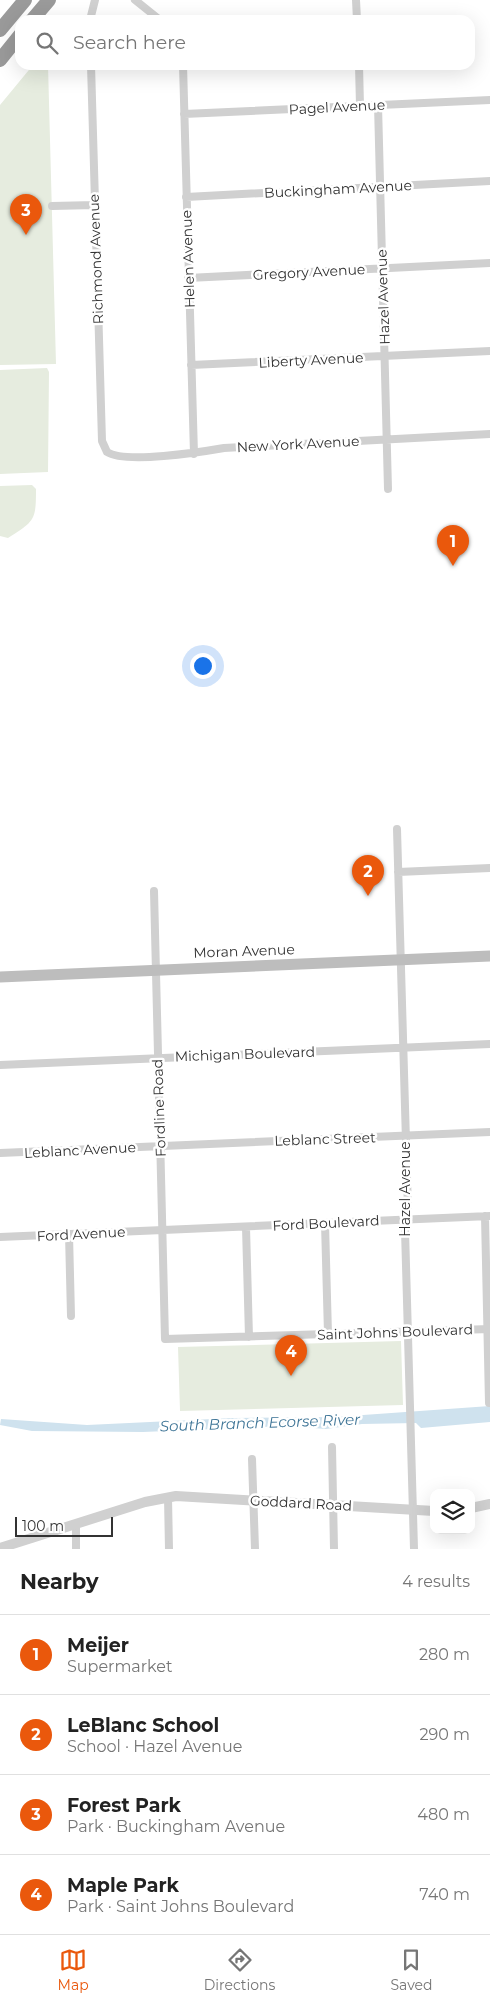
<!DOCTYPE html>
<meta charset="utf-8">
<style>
:root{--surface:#fff;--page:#f2f2f2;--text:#222;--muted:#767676;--line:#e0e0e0;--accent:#ea580c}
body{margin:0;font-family:Montserrat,sans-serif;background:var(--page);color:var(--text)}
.controls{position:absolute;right:15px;bottom:15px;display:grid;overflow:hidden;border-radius:10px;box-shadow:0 5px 20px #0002}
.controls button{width:45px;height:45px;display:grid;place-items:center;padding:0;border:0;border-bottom:1px solid var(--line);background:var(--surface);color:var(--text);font:25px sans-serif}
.scale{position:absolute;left:15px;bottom:12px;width:98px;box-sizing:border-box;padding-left:5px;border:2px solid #333;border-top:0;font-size:14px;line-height:18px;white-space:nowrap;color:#333;-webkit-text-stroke:4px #fff;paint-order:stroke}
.you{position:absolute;left:202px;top:665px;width:18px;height:18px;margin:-12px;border:4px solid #fff;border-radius:50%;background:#1a73e8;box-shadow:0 0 0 8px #1a73e833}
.badge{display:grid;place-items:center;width:32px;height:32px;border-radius:50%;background:var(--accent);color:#fff;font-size:16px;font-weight:700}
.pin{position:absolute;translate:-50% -41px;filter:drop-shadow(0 1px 2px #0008)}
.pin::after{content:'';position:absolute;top:26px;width:18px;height:15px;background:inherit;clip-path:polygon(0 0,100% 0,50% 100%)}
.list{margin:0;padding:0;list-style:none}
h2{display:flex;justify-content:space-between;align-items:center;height:65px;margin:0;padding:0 20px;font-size:21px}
h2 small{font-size:16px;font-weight:400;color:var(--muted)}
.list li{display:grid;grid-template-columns:32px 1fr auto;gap:15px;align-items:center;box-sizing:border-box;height:80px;padding:0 20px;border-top:1px solid var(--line)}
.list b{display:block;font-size:19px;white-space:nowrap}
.list p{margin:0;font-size:16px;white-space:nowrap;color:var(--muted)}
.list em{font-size:16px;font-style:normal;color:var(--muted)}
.icon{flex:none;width:28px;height:28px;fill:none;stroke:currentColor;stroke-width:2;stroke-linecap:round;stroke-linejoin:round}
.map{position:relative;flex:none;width:490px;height:1549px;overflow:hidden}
.search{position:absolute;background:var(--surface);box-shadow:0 5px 20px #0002;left:15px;right:15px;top:15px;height:55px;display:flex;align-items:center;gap:12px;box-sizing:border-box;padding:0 18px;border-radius:15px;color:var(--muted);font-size:19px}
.sheet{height:385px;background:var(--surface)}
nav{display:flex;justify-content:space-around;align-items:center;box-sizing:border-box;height:70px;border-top:1px solid var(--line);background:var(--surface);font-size:14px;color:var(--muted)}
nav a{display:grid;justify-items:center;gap:2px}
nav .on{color:var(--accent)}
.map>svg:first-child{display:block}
</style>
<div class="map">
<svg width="490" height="1549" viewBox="0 0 490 1549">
<rect width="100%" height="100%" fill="#fff"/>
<path fill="#e6ecdf" d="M33,65H48L56,364L0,365V105Z
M47,368L49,372L48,472L0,474V370Z
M32,485L36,489C36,520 35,521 8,538L0,536V486Z
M401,1341L403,1405L180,1411L178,1347Z"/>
<path fill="#cfe2ee" d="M490,1406V1422L421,1428L416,1423L362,1424L326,1429L286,1426L143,1432L32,1431L0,1425L1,1419L87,1425L234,1418L335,1417Z"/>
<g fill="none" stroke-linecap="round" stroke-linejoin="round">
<path stroke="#d0d0d0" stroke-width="8" d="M135,0L160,20
M356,0L357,20
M90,20L95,0
M91,65L102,441L107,452C125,464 201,452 224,448L490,434
M183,65L194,454
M359,65L360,106
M378,105L388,489
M184,114L490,100
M186,197L490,181
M52,206L95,205
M188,278L490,263
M191,365L490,351
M397,829L408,1211L405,1230L414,1549
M398,872L490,868
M154,891L165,1339L490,1329
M0,1065L490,1044
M0,1153L490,1132
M485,1216L489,1403
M325,1223L328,1334
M246,1227L249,1337
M69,1234L71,1316
M0,1237L490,1216
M332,1447L334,1549
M252,1459L255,1549
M168,1497L169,1549
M76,1525V1549"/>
<path stroke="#d0d0d0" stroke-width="10" d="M471,1508L490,1504
M0,1548L145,1502L176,1496L434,1511"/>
<path stroke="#bdbdbd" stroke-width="11" d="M0,977L490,956"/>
<path stroke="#9a9a9a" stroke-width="14" d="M32,20L49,0
M0,30L25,0
M0,60L20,35"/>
</g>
<g text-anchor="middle" stroke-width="5" stroke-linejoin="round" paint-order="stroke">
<g font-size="14" fill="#333" stroke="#fff">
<text transform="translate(337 107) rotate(-3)" y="5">Pagel Avenue</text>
<text transform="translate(338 189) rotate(-3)" y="5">Buckingham Avenue</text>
<text transform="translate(96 259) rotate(-92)" y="5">Richmond Avenue</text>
<text transform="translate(188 259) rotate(-92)" y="5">Helen Avenue</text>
<text transform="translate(309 272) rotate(-3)" y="5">Gregory Avenue</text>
<text transform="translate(383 297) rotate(-92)" y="5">Hazel Avenue</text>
<text transform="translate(311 360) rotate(-3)" y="5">Liberty Avenue</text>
<text transform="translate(298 444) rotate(-3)" y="5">New York Avenue</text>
<text transform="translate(244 951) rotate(-2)" y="5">Moran Avenue</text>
<text transform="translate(245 1054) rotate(-2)" y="5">Michigan Boulevard</text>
<text transform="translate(159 1108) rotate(-92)" y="5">Fordline Road</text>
<text transform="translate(325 1139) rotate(-2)" y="5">Leblanc Street</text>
<text transform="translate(80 1150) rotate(-3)" y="5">Leblanc Avenue</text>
<text transform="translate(405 1189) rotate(-90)" y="5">Hazel Avenue</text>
<text transform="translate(326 1223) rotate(-3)" y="5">Ford Boulevard</text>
<text transform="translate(81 1234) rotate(-3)" y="5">Ford Avenue</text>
<text transform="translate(395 1332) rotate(-2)" y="5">Saint Johns Boulevard</text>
<text transform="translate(301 1503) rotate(3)" y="5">Goddard Road</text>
</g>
<g font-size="15" font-style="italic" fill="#3f7597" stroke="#fff">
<text transform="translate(260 1423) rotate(-2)" y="5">South Branch Ecorse River</text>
</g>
</g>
</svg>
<div class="controls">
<button><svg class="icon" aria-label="layers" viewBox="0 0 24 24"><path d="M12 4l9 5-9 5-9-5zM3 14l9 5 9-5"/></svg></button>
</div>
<div class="scale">100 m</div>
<div class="you"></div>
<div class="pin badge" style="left:453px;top:566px">1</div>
<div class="pin badge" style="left:368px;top:896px">2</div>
<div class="pin badge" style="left:26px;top:235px">3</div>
<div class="pin badge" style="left:291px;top:1376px">4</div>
<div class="search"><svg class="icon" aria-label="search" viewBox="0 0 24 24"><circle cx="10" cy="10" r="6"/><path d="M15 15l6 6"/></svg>Search here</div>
</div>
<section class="sheet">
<h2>Nearby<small>4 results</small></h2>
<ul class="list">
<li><span class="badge">1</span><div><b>Meijer</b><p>Supermarket</p></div><em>280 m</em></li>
<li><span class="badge">2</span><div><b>LeBlanc School</b><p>School · Hazel Avenue</p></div><em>290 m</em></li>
<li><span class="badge">3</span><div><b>Forest Park</b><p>Park · Buckingham Avenue</p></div><em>480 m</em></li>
<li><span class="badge">4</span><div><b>Maple Park</b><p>Park · Saint Johns Boulevard</p></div><em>740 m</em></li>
</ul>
</section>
<nav>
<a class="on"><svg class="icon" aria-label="map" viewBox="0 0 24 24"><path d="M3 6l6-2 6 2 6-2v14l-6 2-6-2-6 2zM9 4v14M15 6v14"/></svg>Map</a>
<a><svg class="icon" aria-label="directions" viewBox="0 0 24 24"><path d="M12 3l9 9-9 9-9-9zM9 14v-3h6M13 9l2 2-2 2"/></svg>Directions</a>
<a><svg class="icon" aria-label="saved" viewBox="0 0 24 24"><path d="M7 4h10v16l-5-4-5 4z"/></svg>Saved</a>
</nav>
